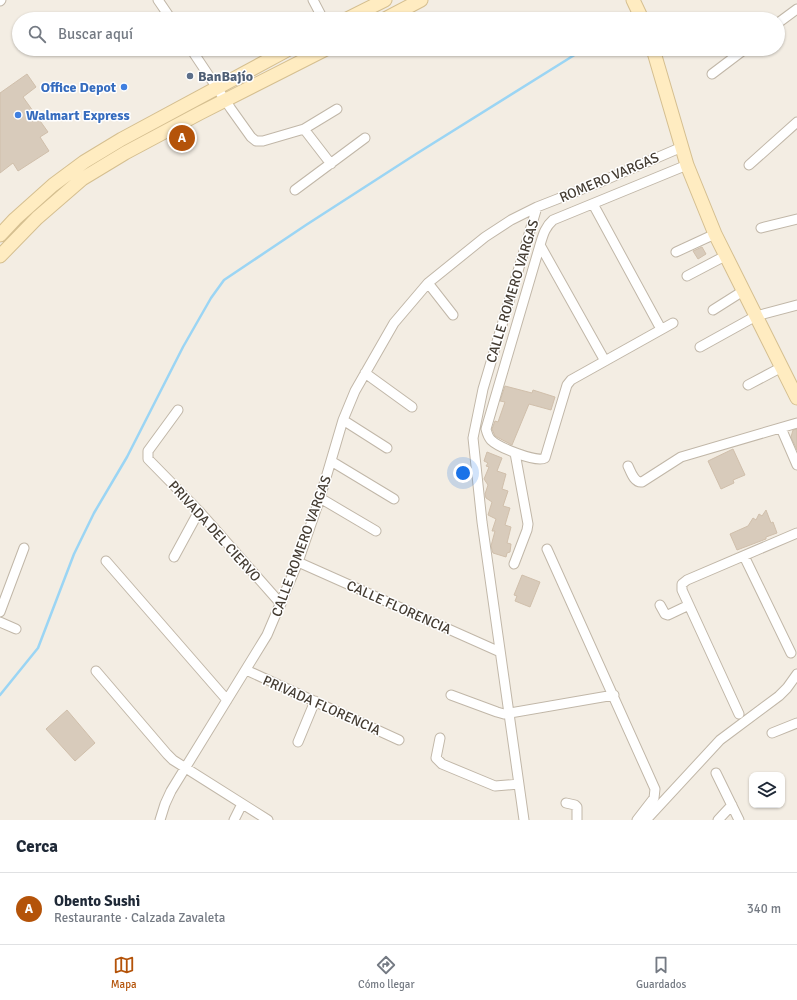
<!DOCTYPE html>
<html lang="es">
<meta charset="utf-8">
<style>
:root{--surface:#fff;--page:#f2f2f3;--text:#1f2937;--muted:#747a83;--line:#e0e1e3;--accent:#b45309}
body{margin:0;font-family:Signika,sans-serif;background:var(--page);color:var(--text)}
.controls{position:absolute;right:12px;bottom:12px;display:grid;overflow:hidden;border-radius:8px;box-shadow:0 1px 3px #0004}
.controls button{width:36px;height:36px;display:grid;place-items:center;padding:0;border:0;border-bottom:1px solid var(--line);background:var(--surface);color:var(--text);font:20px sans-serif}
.you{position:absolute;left:463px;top:473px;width:14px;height:14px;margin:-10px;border:3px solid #fff;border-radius:50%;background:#1a73e8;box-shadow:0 0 0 6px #1a73e833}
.badge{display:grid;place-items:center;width:26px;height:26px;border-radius:50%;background:var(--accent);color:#fff;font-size:13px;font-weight:700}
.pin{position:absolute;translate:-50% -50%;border:2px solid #fff;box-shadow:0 1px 4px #0006}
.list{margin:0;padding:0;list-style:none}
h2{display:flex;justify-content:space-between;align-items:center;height:52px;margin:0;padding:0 16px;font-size:17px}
h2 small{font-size:13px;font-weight:400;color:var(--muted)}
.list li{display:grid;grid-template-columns:26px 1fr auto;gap:12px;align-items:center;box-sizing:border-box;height:72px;padding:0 16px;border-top:1px solid var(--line)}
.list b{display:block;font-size:15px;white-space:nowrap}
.list p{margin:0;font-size:13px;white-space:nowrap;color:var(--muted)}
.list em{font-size:13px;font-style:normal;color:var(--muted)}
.icon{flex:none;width:22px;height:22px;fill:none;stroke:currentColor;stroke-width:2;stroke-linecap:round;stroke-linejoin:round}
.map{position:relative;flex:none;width:797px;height:820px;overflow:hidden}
.search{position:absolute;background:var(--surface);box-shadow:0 1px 3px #0004;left:12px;right:12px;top:12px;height:44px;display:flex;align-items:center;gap:10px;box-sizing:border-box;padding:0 14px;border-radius:22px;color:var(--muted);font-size:15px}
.sheet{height:124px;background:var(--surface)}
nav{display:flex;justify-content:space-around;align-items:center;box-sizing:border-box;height:56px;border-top:1px solid var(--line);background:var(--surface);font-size:11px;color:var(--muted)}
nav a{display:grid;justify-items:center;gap:2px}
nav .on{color:var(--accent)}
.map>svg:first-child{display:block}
</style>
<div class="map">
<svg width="797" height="820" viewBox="0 0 797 820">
<rect width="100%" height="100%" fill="#f3ede3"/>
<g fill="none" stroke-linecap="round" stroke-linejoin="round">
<path stroke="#9bd5f4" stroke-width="2.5" d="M0,695L38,648L74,554L94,513L127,457L183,347L211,298L224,280L306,225L416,154L584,49"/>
</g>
<path fill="#d8cbbb" stroke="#d0bfab" d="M27,74L36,87L23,97L48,132L40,137L49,151L18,171L13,163L0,173V93Z
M702,247L706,254L698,259L693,251Z
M505,386L532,393L533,390L555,397L551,410L529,404L512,445L495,436L492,429L495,421L498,422L505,402L500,401Z
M797,429V450L791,437L793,430Z
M733,449L745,475L733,480L734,483L721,489L708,461Z
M487,452L502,458L497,471L506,474L502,489L508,491L503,506L510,508L505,525L511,527L507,543L511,544L510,552L507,553L506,557L493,553L492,550L491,546L495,531H492L496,519L488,515L492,502L486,498L485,494L488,485L484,479L489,467L486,466L488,463L484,461Z
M766,510L771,523L773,522L777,533L766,537V539L737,550L730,534L748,526L753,518L756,520L759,514L762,516Z
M522,575L540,582L530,607L515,601L517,596L514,595Z
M67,710L95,743L75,761L46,729Z"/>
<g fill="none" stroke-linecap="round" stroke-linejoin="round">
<defs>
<path id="street" d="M158,0L171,19
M313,0L323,19
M0,1L1,0
M778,23L797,9
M191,49L231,109L251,137L256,141H263L304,129L337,109
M712,74L745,49
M304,129L331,164
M749,165L797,122
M295,190L365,138
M593,204L661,329
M761,228L797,219
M540,245L605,361
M676,252L715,234
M687,276L725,256
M428,283L453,315
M713,310L743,291
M673,323L571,380L567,385L545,458C536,463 498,447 491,440C488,437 487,433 486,429L540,245C543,235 545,227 553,220L687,165
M700,347L756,316L797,305
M365,373L412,407
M748,385L782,367
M178,410L148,451V459L199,511L281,604
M343,420L387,448
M781,428L797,465
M331,461L394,499
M628,466C631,472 634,483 642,482L681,457L797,423
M320,498L376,531
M547,549L655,789L654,798L637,820
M744,556L791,653
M174,557L199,511
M106,561L227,700
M298,562L500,652
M514,564L527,530L528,524L515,453
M660,605L665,614L668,615L689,605
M0,612L24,548
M0,622L16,629
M246,670L399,740
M96,671L167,754L173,760L268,820
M451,695L497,712L504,714L614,695
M739,714L682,590V584L687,580L797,533
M772,733L797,723
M440,738L436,758L442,764L495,786L519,784
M298,742L315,701
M716,773L739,820
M566,803L575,805L577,807V820
M160,820L165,804L171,791L267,635L298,562L320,498L343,420L355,391L394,323L428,283L485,237L511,220L537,207L598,183L682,147
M234,820L242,804
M524,820L482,522L473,438L483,389L537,207
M646,820L720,740L779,696L787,688L797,674
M718,820L732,805"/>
<path id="secondary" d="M633,0L642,19
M347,19L385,0
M385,19L421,0
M653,49L687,165L715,234L797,398
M0,235L15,219L53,185L84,162L122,139L289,49
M0,256L37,218L82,179L125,153L200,113L326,49"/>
</defs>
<use href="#street" stroke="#c1b7a8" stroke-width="11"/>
<use href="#secondary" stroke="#d5bf90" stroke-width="15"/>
<use href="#street" stroke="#fff" stroke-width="9"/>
<use href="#secondary" stroke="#ffecc1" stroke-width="13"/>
</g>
<circle fill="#5c6f8a" stroke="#fff" stroke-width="1.5" cx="190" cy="76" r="4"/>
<g fill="#3f7fe0" stroke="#fff" stroke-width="1.5">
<circle cx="124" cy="87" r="4"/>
<circle cx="18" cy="115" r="4"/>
</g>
<g text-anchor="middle" stroke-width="3" stroke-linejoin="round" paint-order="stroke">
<g font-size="14" font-weight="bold" fill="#4e5e75" stroke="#fff" text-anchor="start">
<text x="198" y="81">BanBajío</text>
</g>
<g font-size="14" font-weight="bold" fill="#366cbe" stroke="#fff" text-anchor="end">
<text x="116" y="92">Office Depot</text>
<text x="26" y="120" text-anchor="start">Walmart Express</text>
</g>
<g font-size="14" fill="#453d33" stroke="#fff">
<text transform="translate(609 177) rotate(-23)" y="5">ROMERO VARGAS</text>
<text transform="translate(512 291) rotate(-73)" y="5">CALLE ROMERO VARGAS</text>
<text transform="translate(215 531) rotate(48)" y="5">PRIVADA DEL CIERVO</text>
<text transform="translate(301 546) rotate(-70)" y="5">CALLE ROMERO VARGAS</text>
<text transform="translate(399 607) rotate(24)" y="5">CALLE FLORENCIA</text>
<text transform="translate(322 705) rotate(24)" y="5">PRIVADA FLORENCIA</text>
</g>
</g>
</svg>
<div class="controls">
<button><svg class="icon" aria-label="layers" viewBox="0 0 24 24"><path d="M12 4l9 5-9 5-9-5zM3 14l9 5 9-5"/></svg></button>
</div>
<div class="you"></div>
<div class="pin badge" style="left:182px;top:138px">A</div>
<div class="search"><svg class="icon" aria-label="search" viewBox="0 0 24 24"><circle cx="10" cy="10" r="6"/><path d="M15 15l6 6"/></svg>Buscar aquí</div>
</div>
<section class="sheet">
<h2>Cerca<small></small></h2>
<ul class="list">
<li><span class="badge">A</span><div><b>Obento Sushi</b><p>Restaurante · Calzada Zavaleta</p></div><em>340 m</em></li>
</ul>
</section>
<nav>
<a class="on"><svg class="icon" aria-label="map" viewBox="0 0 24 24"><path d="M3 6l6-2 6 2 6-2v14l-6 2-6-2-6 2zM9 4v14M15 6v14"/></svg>Mapa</a>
<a><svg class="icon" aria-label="directions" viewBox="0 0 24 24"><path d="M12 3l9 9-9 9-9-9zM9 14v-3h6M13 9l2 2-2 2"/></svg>Cómo llegar</a>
<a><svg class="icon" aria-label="saved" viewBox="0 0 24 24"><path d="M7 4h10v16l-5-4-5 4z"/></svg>Guardados</a>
</nav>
